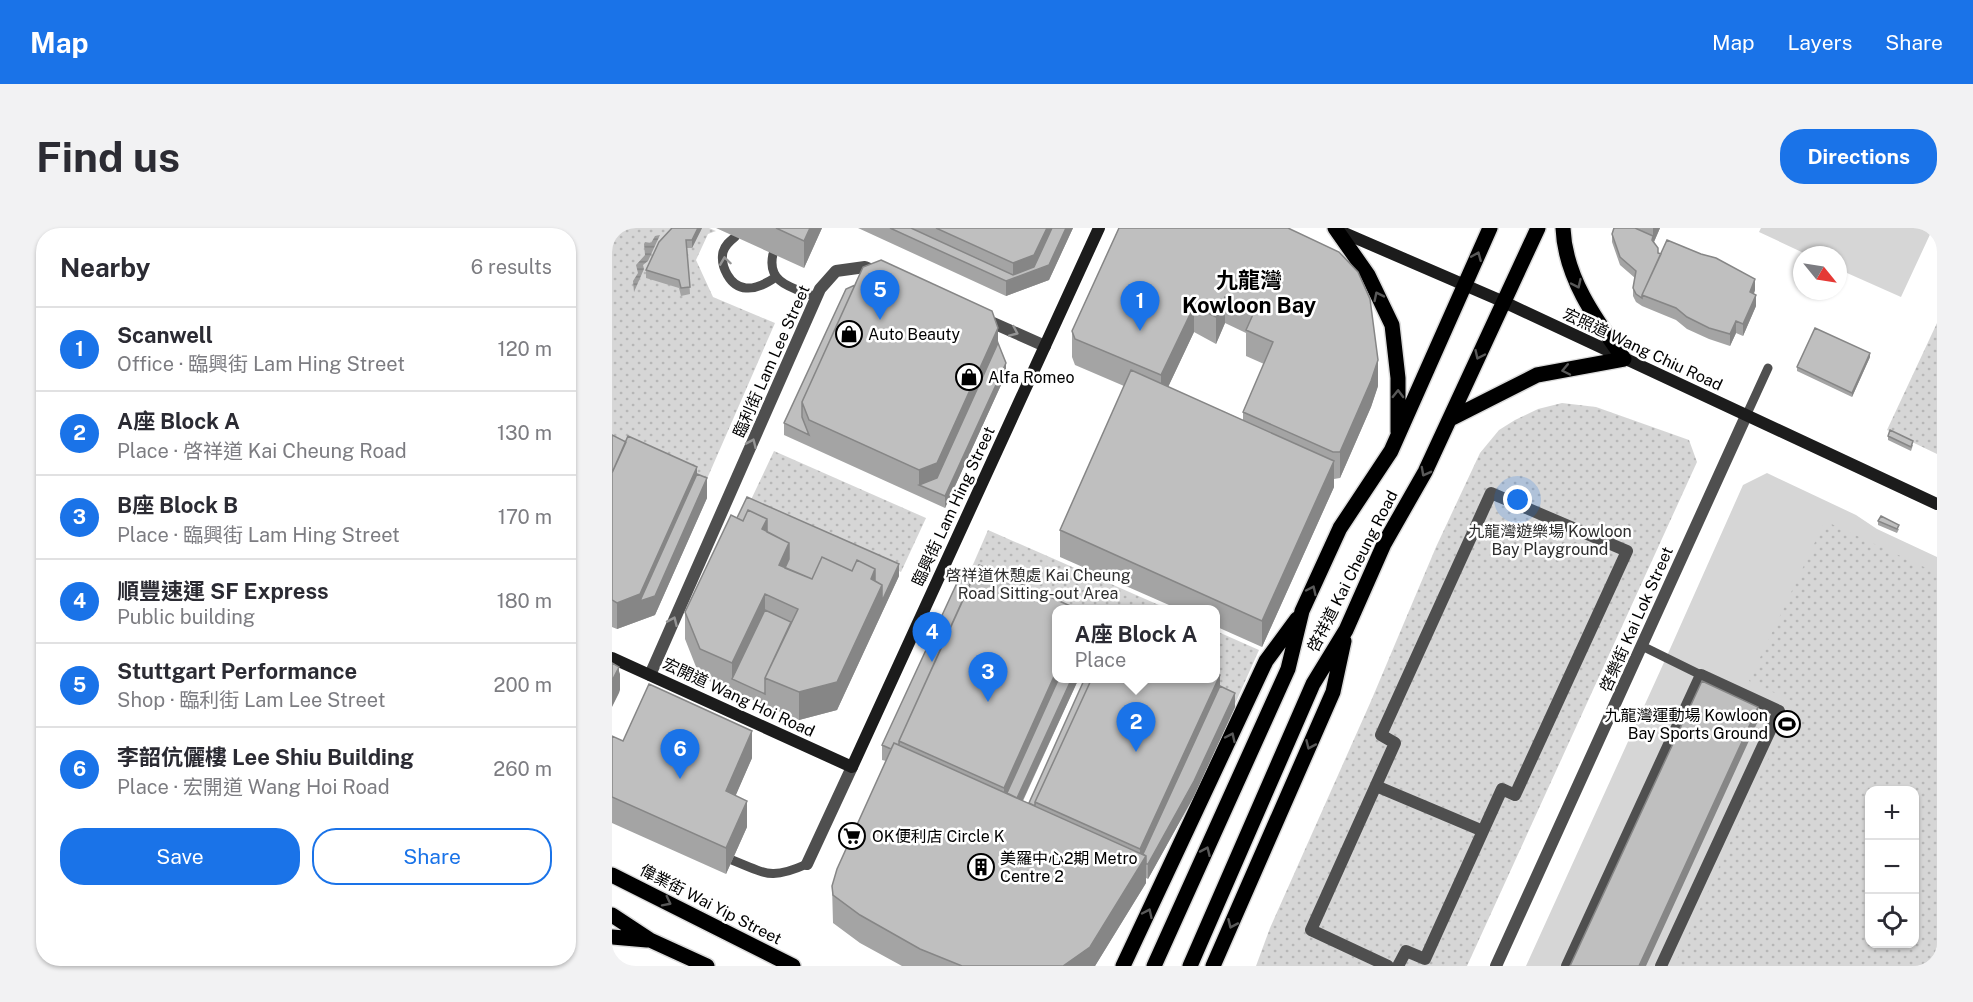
<!DOCTYPE html>
<meta charset="utf-8">
<style>
:root{--surface:#fff;--page:#f2f2f3;--text:#2b2b33;--muted:#7c7c81;--line:#e1e1e2;--accent:#1a73e8}
body{margin:0;font-family:"Public Sans","Noto Sans TC",sans-serif;background:var(--page);color:var(--text)}
.controls{position:absolute;right:18px;bottom:18px;display:grid;overflow:hidden;border-radius:12px;box-shadow:0 2px 4px #0004}
.controls button{width:54px;height:54px;display:grid;place-items:center;padding:0;border:0;border-bottom:2px solid var(--line);background:var(--surface);color:var(--text);font:30px sans-serif}
.compass{position:absolute;left:1181px;top:18px;width:54px;height:54px;border-radius:50%;background:var(--surface);box-shadow:0 2px 4px #0004;rotate:120deg}
.you{position:absolute;left:906px;top:272px;width:21px;height:21px;margin:-15px;border:4px solid #fff;border-radius:50%;background:#1a73e8;box-shadow:0 0 0 9px #1a73e833}
.badge{display:grid;place-items:center;width:39px;height:39px;border-radius:50%;background:var(--accent);color:#fff;font-size:20px;font-weight:700}
.pin{position:absolute;translate:-50% -50px;filter:drop-shadow(0 2px 3px #0008)}
.pin::after{content:'';position:absolute;top:32px;width:21px;height:18px;background:inherit;clip-path:polygon(0 0,100% 0,50% 100%)}
.popup{position:absolute;left:440px;top:377px;width:168px;height:78px;box-sizing:border-box;display:grid;place-content:center;border-radius:12px;background:var(--surface);filter:drop-shadow(0 2px 4px #0005);font-size:20px;white-space:nowrap;color:var(--muted)}
.popup b{font-size:22px;color:var(--text)}
.popup::after{content:'';position:absolute;left:50%;top:100%;margin-left:-12px;border:12px solid transparent;border-top-color:var(--surface)}
.list{margin:0;padding:0;list-style:none}
h2{display:flex;justify-content:space-between;align-items:center;height:78px;margin:0;padding:0 24px;font-size:26px}
h2 small{font-size:20px;font-weight:400;color:var(--muted)}
.list li{display:grid;grid-template-columns:39px 1fr auto;gap:18px;align-items:center;box-sizing:border-box;height:84px;padding:0 24px;border-top:2px solid var(--line)}
.list b{display:block;font-size:22px;white-space:nowrap}
.list p{margin:0;font-size:20px;white-space:nowrap;color:var(--muted)}
.list em{font-size:20px;font-style:normal;color:var(--muted)}
.actions{display:flex;gap:12px;padding:18px 24px}
.actions a{flex:1;padding:14px 0;border:2px solid var(--accent);border-radius:24px;text-align:center;font-size:21px;color:var(--accent)}
.actions .main{background:var(--accent);color:#fff}
.icon{flex:none;width:33px;height:33px;fill:none;stroke:currentColor;stroke-width:2;stroke-linecap:round;stroke-linejoin:round}
.map{position:relative;flex:none;width:1325px;height:738px;overflow:hidden;border-radius:24px}
header{display:flex;align-items:center;gap:36px;box-sizing:border-box;height:84px;padding:0 30px;background:var(--accent);color:#fff}
header strong{font-size:28px}
nav{display:flex;gap:33px;margin-inline-start:auto;font-size:21px}
.intro{display:flex;align-items:center;justify-content:space-between;box-sizing:border-box;height:144px;padding:0 36px}
h1{margin:0;font-size:42px}
.button{padding:15px 27px;border-radius:24px;background:var(--accent);color:#fff;font-size:21px;font-weight:700}
main{display:flex;gap:36px;padding:0 36px}
aside{flex:1;background:var(--surface);border-radius:24px;box-shadow:0 2px 4px #0004}
.map>svg:first-child{display:block}
</style>
<header>
<strong>Map</strong>
<nav><a>Map</a><a>Layers</a><a>Share</a></nav>
</header>
<div class="intro"><h1>Find us</h1><a class="button">Directions</a></div>
<main>
<aside>
<h2>Nearby<small>6 results</small></h2>
<ul class="list">
<li><span class="badge">1</span><div><b>Scanwell</b><p>Office · 臨興街 Lam Hing Street</p></div><em>120 m</em></li>
<li><span class="badge">2</span><div><b>A座 Block A</b><p>Place · 啓祥道 Kai Cheung Road</p></div><em>130 m</em></li>
<li><span class="badge">3</span><div><b>B座 Block B</b><p>Place · 臨興街 Lam Hing Street</p></div><em>170 m</em></li>
<li><span class="badge">4</span><div><b>順豐速運 SF Express</b><p>Public building</p></div><em>180 m</em></li>
<li><span class="badge">5</span><div><b>Stuttgart Performance</b><p>Shop · 臨利街 Lam Lee Street</p></div><em>200 m</em></li>
<li><span class="badge">6</span><div><b>李韶伉儷樓 Lee Shiu Building</b><p>Place · 宏開道 Wang Hoi Road</p></div><em>260 m</em></li>
</ul>
<div class="actions"><a class="main">Save</a><a>Share</a></div>
</aside>
<div class="map">
<svg width="1325" height="738" viewBox="0 0 1325 738">
<defs>
<pattern id="park-dots" width="8" height="8" patternUnits="userSpaceOnUse" patternTransform="scale(1.5)"><rect width="8" height="8" fill="#d6d6d6"/><path d="M2 2h.1M6 6h.1" fill="none" stroke="#b6b6b6" stroke-width="1.8" stroke-linecap="round"/></pattern>
<pattern id="water-rules" width="6" height="5" patternUnits="userSpaceOnUse" patternTransform="scale(1.5)"><rect width="6" height="5" fill="#9d9d9d"/><path d="M0 2.5h6" fill="none" stroke="#858585"/></pattern>
</defs>
<rect width="100%" height="100%" fill="#fff"/>
<path fill="#d6d6d6" fill-rule="evenodd" d="M1149,0H1321L1289,69L1226,41V27H1196L1147,4Z
M1155,245L1244,287L1265,301L1325,329V738H914L1054,430L1131,257ZM1258,562H1302V716H1258Z"/>
<path fill="url(#park-dots)" fill-rule="evenodd" d="M0,0H97L104,3L96,6L84,32L101,69L163,95L91,260L0,221Z
M1325,95V226L1275,202Z
M950,175L984,179L1077,212L1085,234L855,738H644L658,700L759,473L824,319L868,225L887,202L903,192L926,181Z
M162,223L314,290L289,344L137,276Z
M1213,293L1325,345V738H1062L1182,474L1137,453ZM1258,562H1302V716H1258Z
M376,302L556,381L444,382L353,355Z
M604,403L647,422L623,476L567,451L604,450Z"/>
<path fill="url(#water-rules)" d="M48,7L36,33L31,37L32,41L22,64L21,53L26,45L24,37L33,27L32,16L33,14L39,15L43,8Z"/>
<g fill="none" stroke-linecap="round" stroke-linejoin="round">
<defs>
<path id="primary" d="M723,0L756,47L780,97L786,150V204
M838,191L925,147L1012,131C984,92 953,50 951,0
M0,647L181,738
M0,687L38,712L95,738
M0,709L35,712
M511,738L654,433L685,391
M542,738L676,441L690,383L728,300L779,223L878,0
M578,738L701,456L734,402L772,316L813,244L926,0
M601,738L721,464L732,413"/>
</defs>
<use href="#primary" stroke="#dbdbdb" stroke-width="18"/>
<path stroke="#4f4f4f" stroke-width="9" d="M123,9C118,13 113,17 111,24C108,38 118,59 134,60C145,61 155,55 164,49
M161,26C154,56 182,60 204,69
M1134,188L1156,140
M1030,418L1089,447
M120,632C155,646 159,652 195,636"/>
<path stroke="#4f4f4f" stroke-width="12" d="M372,91L433,118
M38,447L208,61L224,43L253,39L265,44
M764,558L871,603
M195,636L240,539
M776,738L699,702L783,515L769,507L879,265L1015,323L903,567L890,561L813,731L794,723L786,738
M884,738L1134,188
M955,738L1089,447L1167,483L1049,738"/>
<path stroke="#1c1c1c" stroke-width="12" d="M723,1L892,74L1325,276
M0,430L240,539L487,0"/>
<use href="#primary" stroke="#000" stroke-width="15"/>
</g>
<path fill="#a4a4a4" fill-rule="evenodd" d="M60,0H90L80,20H75L78,66L69,68L67,60L34,50V42Z
M104,0H210L192,40Z
M246,0H461L437,52L394,68Z
M507,0L766,158L759,179L728,250L722,251V259L650,419L603,398V381H566L448,329V302L512,158L463,137L460,129V103ZM613,95L634,105V128L652,136L631,184V192L556,159L582,104L604,116Z
M1002,0H1048L1042,14L1046,25L1143,62L1142,66L1144,78L1131,108L1124,105L1118,118L1097,111L1075,101L1064,92L1030,78L1024,74L1021,68V60L1023,50L1008,37L1000,14V6Z
M234,61L386,115L394,146L333,280L172,207V195Z
M1258,129L1240,169L1185,143V139Z
M0,207L85,246L95,270L43,387L5,401L0,399Z
M1276,208L1301,217L1299,223L1276,212Z
M125,290L287,348L225,482L187,492L88,449L73,411V384Z
M1266,293L1287,301L1285,305L1266,297Z
M467,450L411,573L417,575L608,458L623,479L582,568L536,651L534,650V655L483,738H290L248,715L221,695L220,658L274,533L270,532V517Z
M0,508L11,513L140,530L123,568L135,599L114,646L0,595Z"/>
<path fill="#868686" d="M86,0H90L80,20V12Z
M198,0H210L192,40V13Z
M435,0H461L437,52L394,68V53L401,51V35Z
M1041,0H1048L1041,16Z
M1143,51V62L1138,75V64Z
M1144,67V78L1131,108V96Z
M613,69V95L604,116V89Z
M582,78V104L549,174V147Z
M1124,93V105L1118,118V106Z
M386,100V127L322,263L307,257V268V242Z
M1258,125V129L1240,169V165Z
M766,132V158L759,179L728,250V224Z
M394,135V146L333,280V268Z
M722,233V259L650,419V393Z
M85,239V266L95,250V270L43,387L5,401V375Z
M155,291V318L150,301Z
M177,315V342L167,337Z
M287,336V348L225,482L187,492V464Z
M263,341V369L259,351Z
M153,366V394L120,451V435Z
M7,439V465L0,479V453Z
M8,443V462L7,465V446Z
M444,444V450H454L392,572V560Z
M608,447V473L534,635V655L483,738H451L528,633V621Z
M460,450H467L402,591V576Z
M623,465V479L582,568L536,651V636Z
M1146,479V493L1034,738H1027Z
M140,503V530L114,590V563Z
M135,573V599L114,646V620Z"/>
<path fill="#bfbfbf" stroke="#868686" stroke-width="1.5" d="M60,0H86L80,12H74L78,59L69,60L67,52L34,42L47,14Z
M164,0H198L192,13Z
M278,0H299L401,47L422,39L440,0H454L437,37L394,53Z
M324,0H435L422,27L401,35Z
M507,0H676L727,24L746,44L758,71L766,132L759,153L728,224H721L631,184L661,114L634,102L643,82L613,69L604,89L582,78L549,147L463,111L460,103Z
M1002,0H1023L1041,8L1040,12L1046,20V25L1049,26L1030,67V70L1024,66L1021,60L1024,43L1008,29L1000,6Z
M1055,12L1089,26L1104,30L1143,51L1138,64L1144,67L1131,96L1124,93L1118,106L1097,100L1075,89L1064,80L1030,67Z
M269,32L380,83L386,100L325,235L307,242L197,192L190,174L251,39Z
M243,57L190,174V189L197,207L172,195L234,61Z
M1203,100L1258,125L1240,165L1185,139Z
M386,115L394,135L333,268L307,257L325,250Z
M519,142L722,233L650,393L448,302Z
M1278,202L1301,213L1299,219L1276,208Z
M0,207L14,214L0,245Z
M16,208L85,239L28,366L5,375L0,372V245Z
M85,246L95,250L43,368L28,373Z
M135,269L287,336L270,373V357L263,353V341L245,332L240,343L210,329L200,351L173,340L177,331V315L155,304V291L136,282L131,293L125,290Z
M136,282L155,291L150,301L177,315L167,337L200,351L210,329L240,343L245,332L263,341L259,351L270,357L225,454L187,464L153,450L186,381L153,366L120,435L88,421L73,384L119,287L131,293Z
M1269,288L1287,297L1285,301L1266,293Z
M367,337L465,381H444V444L392,560L287,513Z
M351,342L362,347L287,513V517L282,515L279,521L270,517Z
M153,382L179,394L153,450V466L120,451Z
M0,435L7,439L0,453Z
M603,444L608,447L528,621L423,574L480,450H603Z
M447,450H460L405,570L395,565Z
M473,450H480L423,574V578L417,575Z
M1090,453L1146,479L1027,738H958Z
M37,456L140,503L114,563L135,573L114,620L0,569V508L11,513Z
M608,458L623,465L582,553L536,636H534V628L531,626Z
M282,515L534,628L478,719L451,738H350L308,721L248,687L221,667L220,658L225,641Z"/>
<defs><path id="oneway-chevron" d="M-2-3.5L2.5 0L-2 3.5" fill="none" stroke-width="1.6" stroke-linecap="round" stroke-linejoin="round" transform="scale(1.5)"/></defs>
<g stroke="#595959">
<use href="#oneway-chevron" transform="translate(865 28) rotate(-67)"/>
<use href="#oneway-chevron" transform="translate(965 56) rotate(65)"/>
<use href="#oneway-chevron" transform="translate(766 68) rotate(-116)"/>
<use href="#oneway-chevron" transform="translate(867 127) rotate(115)"/>
<use href="#oneway-chevron" transform="translate(954 142) rotate(168)"/>
<use href="#oneway-chevron" transform="translate(786 166) rotate(-89)"/>
<use href="#oneway-chevron" transform="translate(813 244) rotate(118)"/>
<use href="#oneway-chevron" transform="translate(700 362) rotate(-65)"/>
<use href="#oneway-chevron" transform="translate(619 509) rotate(-65)"/>
<use href="#oneway-chevron" transform="translate(698 517) rotate(114)"/>
<use href="#oneway-chevron" transform="translate(594 623) rotate(-66)"/>
<use href="#oneway-chevron" transform="translate(55 674) rotate(27)"/>
<use href="#oneway-chevron" transform="translate(536 685) rotate(-65)"/>
<use href="#oneway-chevron" transform="translate(620 696) rotate(114)"/>
</g>
<g stroke="#959595">
<use href="#oneway-chevron" transform="translate(113 33) rotate(-98)"/>
<use href="#oneway-chevron" transform="translate(402 104) rotate(24)"/>
<use href="#oneway-chevron" transform="translate(140 215) rotate(-66)"/>
<use href="#oneway-chevron" transform="translate(61 393) rotate(-66)"/>
</g>
<defs>
<symbol id="shop-ring" viewBox="-11 -11 22 22"><circle r="9.5" fill="#fff" stroke="#000" stroke-width="1.5"/><path d="M-5-2.5h2.3a2.7 3.5 0 0 1 5.4 0H5L5.5 6h-11ZM-1.5-2.5h3a1.5 2.3 0 0 0-3 0Z" fill="#000"/></symbol>
<symbol id="stadium-ring" viewBox="-11 -11 22 22"><circle r="9.5" fill="#fff" stroke="#000" stroke-width="1.5"/><path d="M0-5a6.5 5 0 1 0 0 10a6.5 5 0 1 0 0-10ZM-3.5-1.8h7v3.6h-7Z" fill="#000"/></symbol>
<symbol id="supermarket-ring" viewBox="-11 -11 22 22"><circle r="9.5" fill="#fff" stroke="#000" stroke-width="1.5"/><path d="M-6-5.5h2.5l.6 2H6L4.5 2H-2.5L-4.4-4H-6ZM-1.5 3.2a1.3 1.3 0 1 0 .1 0ZM3 3.2a1.3 1.3 0 1 0 .1 0Z" fill="#000"/></symbol>
<symbol id="building-ring" viewBox="-11 -11 22 22"><circle r="9.5" fill="#fff" stroke="#000" stroke-width="1.5"/><path d="M-4-6H4V6H1V3H-1V6H-4ZM-2.5-4.3h1.7v1.8h-1.7ZM.8-4.3h1.7v1.8H.8ZM-2.5-1h1.7V.8h-1.7ZM.8-1h1.7V.8H.8Z" fill="#000"/></symbol>
</defs>
<g fill-rule="evenodd">
<use href="#shop-ring" x="222" y="91" width="30" height="30"/>
<use href="#shop-ring" x="342" y="134" width="30" height="30"/>
<use href="#stadium-ring" x="1160" y="481" width="30" height="30"/>
<use href="#supermarket-ring" x="225" y="593" width="30" height="30"/>
<use href="#building-ring" x="354" y="624" width="30" height="30"/>
</g>
<g text-anchor="middle" stroke-width="5" stroke-linejoin="round" paint-order="stroke">
<g font-size="16" fill="#000" stroke="#fff" text-anchor="start">
<text x="256" y="112">Auto Beauty</text>
<text x="376" y="155">Alfa Romeo</text>
<text x="1156" y="493" text-anchor="end">九龍灣運動場 Kowloon<tspan x="1156" dy="18">Bay Sports Ground</tspan></text>
<text x="260" y="614">OK便利店 Circle K</text>
<text x="388" y="636">美羅中心2期 Metro<tspan x="388" dy="18">Centre 2</tspan></text>
</g>
<g font-size="16" fill="#000" stroke="#fff">
<text transform="translate(1031 121) rotate(25)" y="6">宏照道 Wang Chiu Road</text>
<text transform="translate(159 133) rotate(-66)" y="6">臨利街 Lam Lee Street</text>
<text transform="translate(341 278) rotate(-65)" y="6">臨興街 Lam Hing Street</text>
<text transform="translate(740 343) rotate(-63)" y="6">啓祥道 Kai Cheung Road</text>
<text transform="translate(1024 391) rotate(-66)" y="6">啓樂街 Kai Lok Street</text>
<text transform="translate(127 469) rotate(25)" y="6">宏開道 Wang Hoi Road</text>
<text transform="translate(99 676) rotate(27)" y="6">偉業街 Wai Yip Street</text>
</g>
<g font-size="16" fill="#2d2d2d" stroke="#fff">
<text x="938" y="309">九龍灣遊樂場 Kowloon<tspan x="938" dy="18">Bay Playground</tspan></text>
<text x="426" y="353">啓祥道休憩處 Kai Cheung<tspan x="426" dy="18">Road Sitting-out Area</tspan></text>
</g>
<g font-size="22" font-weight="bold" fill="#000" stroke="#fff">
<text x="637" y="60">九龍灣<tspan x="637" dy="25">Kowloon Bay</tspan></text>
</g>
</g>
</svg>
<div class="controls">
<button>+</button>
<button>−</button>
<button><svg class="icon" aria-label="locate" viewBox="0 0 24 24"><circle cx="12" cy="12" r="6"/><path d="M12 2v4M12 18v4M2 12h4M18 12h4"/></svg></button>
</div>
<svg class="compass" viewBox="-18 -18 36 36"><path d="M0-13l5 13h-10z" fill="#e53935"/><path d="M0 13l5-13h-10z" fill="#7c7c81"/></svg>
<div class="you"></div>
<div class="pin badge" style="left:528px;top:103px">1</div>
<div class="pin badge" style="left:524px;top:524px">2</div>
<div class="popup"><b>A座 Block A</b>Place</div>
<div class="pin badge" style="left:376px;top:474px">3</div>
<div class="pin badge" style="left:320px;top:434px">4</div>
<div class="pin badge" style="left:268px;top:92px">5</div>
<div class="pin badge" style="left:68px;top:551px">6</div>
</div>
</main>
